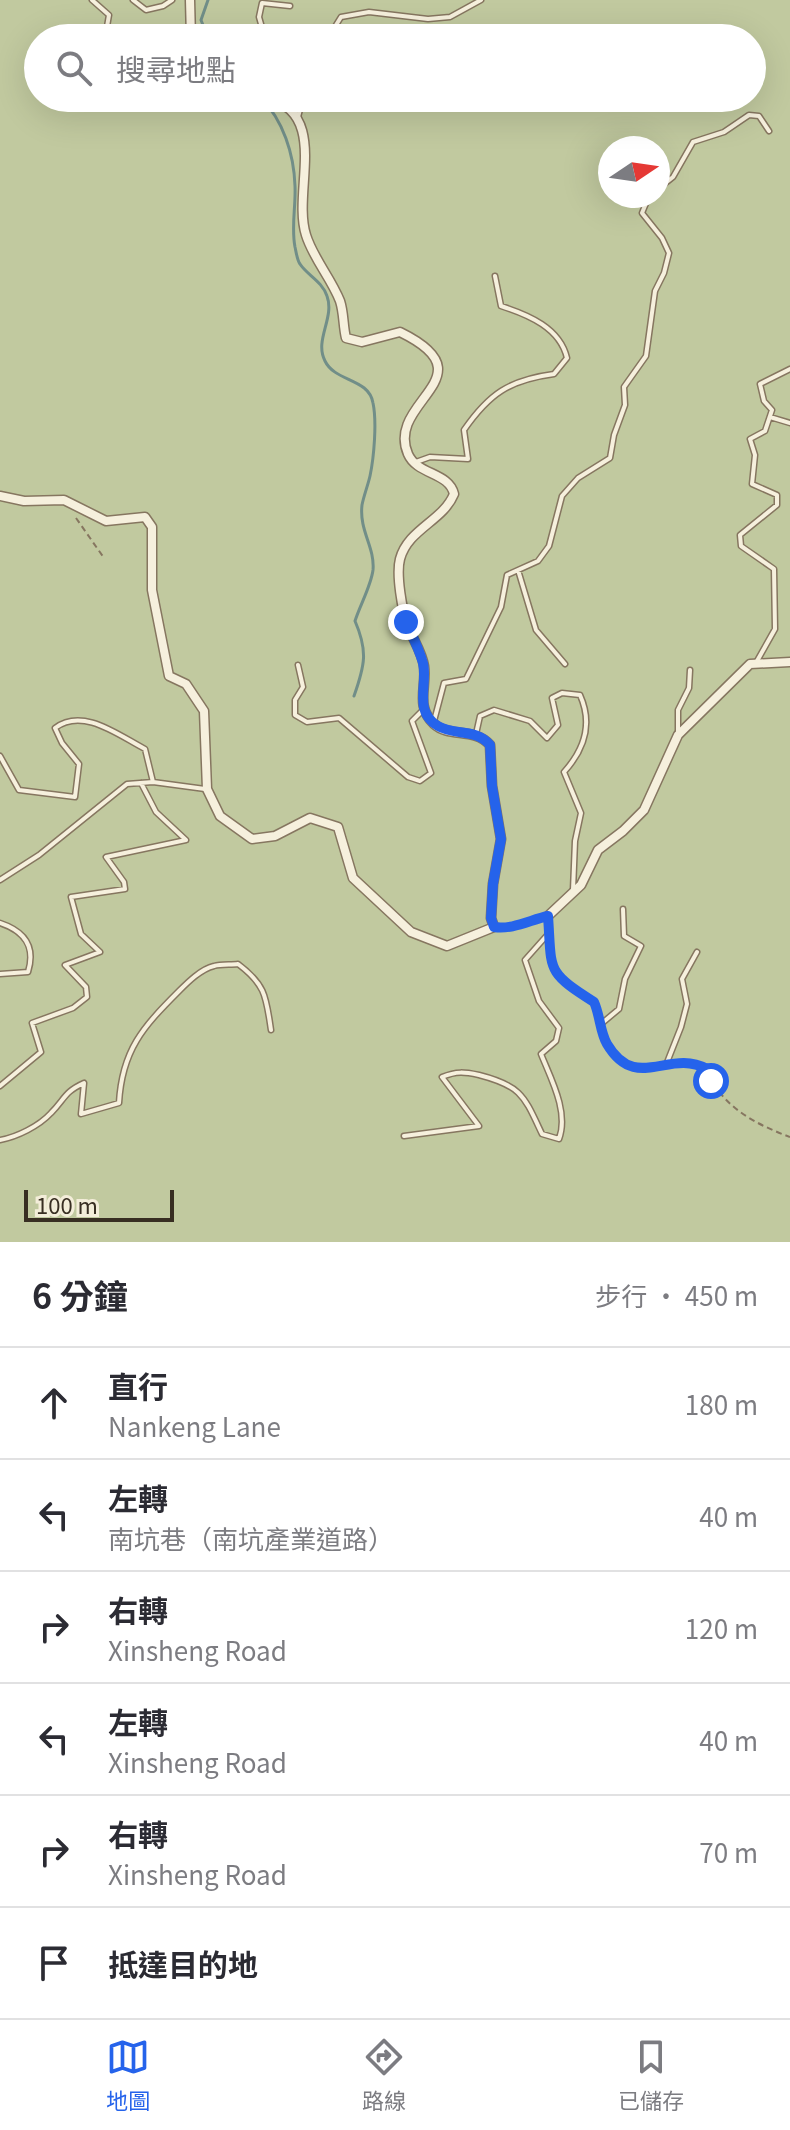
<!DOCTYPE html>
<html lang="zh-TW">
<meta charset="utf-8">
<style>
:root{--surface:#fff;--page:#f2f2f3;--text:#2b2b33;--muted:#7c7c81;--line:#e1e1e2;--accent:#2563eb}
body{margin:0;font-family:Georgia,"Noto Sans TC",serif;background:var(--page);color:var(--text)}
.compass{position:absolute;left:598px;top:136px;width:72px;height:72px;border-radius:50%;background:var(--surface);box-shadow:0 8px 32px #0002;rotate:77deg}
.scale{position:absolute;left:24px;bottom:20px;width:150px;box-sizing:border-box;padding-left:8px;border:4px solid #382e22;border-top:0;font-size:22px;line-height:28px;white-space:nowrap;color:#382e22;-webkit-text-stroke:6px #f3edd9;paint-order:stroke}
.stop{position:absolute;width:24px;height:24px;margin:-18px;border:6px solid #2563eb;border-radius:50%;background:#fff}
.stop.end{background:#2563eb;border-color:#fff;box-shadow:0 2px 8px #0008}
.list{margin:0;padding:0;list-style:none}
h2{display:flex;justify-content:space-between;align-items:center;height:104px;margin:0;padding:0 32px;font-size:34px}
h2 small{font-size:26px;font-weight:400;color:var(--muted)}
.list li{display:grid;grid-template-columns:52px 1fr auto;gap:24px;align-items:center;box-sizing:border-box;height:112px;padding:0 32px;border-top:2px solid var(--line)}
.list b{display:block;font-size:30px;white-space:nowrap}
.list p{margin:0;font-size:26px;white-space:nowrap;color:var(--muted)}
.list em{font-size:26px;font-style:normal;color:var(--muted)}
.icon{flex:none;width:44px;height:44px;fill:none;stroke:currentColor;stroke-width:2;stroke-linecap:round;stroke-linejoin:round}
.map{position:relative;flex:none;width:790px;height:1242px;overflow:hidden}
.search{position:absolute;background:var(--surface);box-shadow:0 8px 32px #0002;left:24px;right:24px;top:24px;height:88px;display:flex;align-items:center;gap:20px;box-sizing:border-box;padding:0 28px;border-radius:44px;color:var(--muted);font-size:30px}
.sheet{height:776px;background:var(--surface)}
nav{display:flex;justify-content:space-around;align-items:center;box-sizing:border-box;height:112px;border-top:2px solid var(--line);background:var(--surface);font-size:22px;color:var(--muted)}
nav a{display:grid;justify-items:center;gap:4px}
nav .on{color:var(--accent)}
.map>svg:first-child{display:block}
</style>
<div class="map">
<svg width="790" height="1242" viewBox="0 0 790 1242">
<rect width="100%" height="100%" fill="#ebe3ca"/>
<path fill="#c1c99f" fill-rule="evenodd" d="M0,0H790V1242H0ZM38,38H752V98H38ZM610,148H658V196H610Z"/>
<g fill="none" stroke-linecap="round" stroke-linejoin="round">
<path stroke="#718e88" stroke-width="3" d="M208,38L201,20L208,0
M261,98C283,120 294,154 295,186C296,206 291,227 295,247C296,251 297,260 300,264C307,275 322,281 327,296C335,318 314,340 325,361C335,382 369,378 373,403C377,422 374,457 370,476C368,485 364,495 362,505C359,531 375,547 373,570C371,586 360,605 355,621C368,651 365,665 354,696"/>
<defs>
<path id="lane" d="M92,0L109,15L105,38
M133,0L146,10L163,6L172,0
M265,38L259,17L262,3L290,6
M328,38L341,17L369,12L428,19L450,17L481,0
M91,98L111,107L147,108
M298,117L303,98
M658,189L673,177L693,142L724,132L749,115L759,116L769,131
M770,417L790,423
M416,462L430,457L468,459L464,430C489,394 509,380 554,374L567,358C560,328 529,315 501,306L495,276
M518,570L536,630L565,664
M757,661L775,629L774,569L741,546L740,535L777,505V495L752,484L755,455L750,439L765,431L772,410L764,401L760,384L790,369
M298,665L303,687L295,700V715L307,722L339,718L408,777L420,781L431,773L412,721L423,710
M434,721L444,683L466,679L501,607L507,575L538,561L549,546L562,496L578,478L610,458L614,435L625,405L624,387L646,356L655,291L664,273L669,253L662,238L642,213L649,196
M678,733V710L689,688L690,670
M476,734L480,716L494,710L530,721L547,738L558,725L552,698L562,693L580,695C593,724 584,750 564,772L581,813L575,841L573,890
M0,756L19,790L75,797L79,764L62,743L55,728C83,707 118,735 145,749L153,782
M0,880L39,855L127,784L153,782L205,789
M0,923C24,931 36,946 28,972L0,974
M601,1024L619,1009L625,979L641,946L624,936L623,909
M666,1065L681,1027L687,1004L682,979L697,952
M0,1086L41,1052L32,1023L73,1008L87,997L86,987L65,965L100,952L81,934L71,897L125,889L124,882L106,857L186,840L156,812L141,783
M404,1136L479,1126L442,1077C457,1071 464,1072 479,1075C522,1086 524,1096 542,1134L559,1139C569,1112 551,1079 541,1054L556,1041L559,1028L539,1001L525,960L549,933
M0,1140C17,1137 39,1126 51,1113C65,1099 64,1092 84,1083L81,1114L119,1103C122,1050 143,1027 179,991C188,982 201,969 214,966C221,964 231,965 238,964C266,985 266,997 271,1030"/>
<path id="street" d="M190,0L191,38
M0,496L24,501L64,500L106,521L145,517L152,527V590L169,676L186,684L204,711L207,789L220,816L252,839L275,836L310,818L338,827L353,878L411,932L447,946L494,927L491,918L493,884L501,839L492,786L490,745C474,727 449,738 434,724C415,706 427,687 424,666C422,652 412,638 408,626C402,611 396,574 400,559C408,529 443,521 454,494C449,472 417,475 408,454C385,401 492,377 400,332L362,342L346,338C343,326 344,313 340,301C331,278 313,258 306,235C292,191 330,115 268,98
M548,916L581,885L598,850L623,831L644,810L678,735L750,664L790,662"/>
</defs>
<use href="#lane" stroke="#867660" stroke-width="7"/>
<use href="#street" stroke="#867660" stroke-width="11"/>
<path stroke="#867660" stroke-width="2" stroke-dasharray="6 4" stroke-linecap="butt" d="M76,518L104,558
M503,928L539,918
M549,945C548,991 589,984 600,1017
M603,1031C609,1060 633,1073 661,1066
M675,1063L695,1062L707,1069C720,1106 755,1124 790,1137"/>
<use href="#lane" stroke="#f6f0dd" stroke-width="4"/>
<use href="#street" stroke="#f6f0dd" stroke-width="8"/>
</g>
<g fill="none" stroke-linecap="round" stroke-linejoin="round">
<path stroke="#2563eb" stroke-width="10" d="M406,622C412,635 419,649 423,663C428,684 413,712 438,726C455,736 476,728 490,745L492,786L501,839L493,884L491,918L494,927C512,930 530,920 548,916C552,971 545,971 594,1002C600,1015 600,1032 607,1044C636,1093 669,1048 707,1069L711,1081"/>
</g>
</svg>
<svg class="compass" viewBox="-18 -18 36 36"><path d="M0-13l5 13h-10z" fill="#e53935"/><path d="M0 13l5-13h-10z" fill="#7c7c81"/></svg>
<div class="scale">100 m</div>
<div class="stop" style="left:711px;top:1081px"></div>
<div class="stop end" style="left:406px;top:622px"></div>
<div class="search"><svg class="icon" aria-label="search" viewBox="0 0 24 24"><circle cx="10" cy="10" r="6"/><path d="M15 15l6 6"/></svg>搜尋地點</div>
</div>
<section class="sheet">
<h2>6 分鐘<small>步行 · 450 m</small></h2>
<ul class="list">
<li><svg class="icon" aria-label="ahead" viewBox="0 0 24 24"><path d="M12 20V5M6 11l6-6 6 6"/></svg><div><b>直行</b><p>Nankeng Lane</p></div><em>180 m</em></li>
<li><svg class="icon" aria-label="left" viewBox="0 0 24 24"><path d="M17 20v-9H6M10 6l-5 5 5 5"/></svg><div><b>左轉</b><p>南坑巷（南坑產業道路）</p></div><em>40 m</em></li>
<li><svg class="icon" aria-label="right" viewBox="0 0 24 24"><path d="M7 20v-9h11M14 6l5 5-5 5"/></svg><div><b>右轉</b><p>Xinsheng Road</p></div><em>120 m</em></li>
<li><svg class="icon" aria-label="left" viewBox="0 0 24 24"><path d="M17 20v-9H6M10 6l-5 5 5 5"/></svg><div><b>左轉</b><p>Xinsheng Road</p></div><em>40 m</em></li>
<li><svg class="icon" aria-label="right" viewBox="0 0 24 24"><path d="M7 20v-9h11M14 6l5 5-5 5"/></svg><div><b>右轉</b><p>Xinsheng Road</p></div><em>70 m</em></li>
<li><svg class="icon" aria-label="arrive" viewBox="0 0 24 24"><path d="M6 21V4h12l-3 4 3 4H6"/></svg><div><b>抵達目的地</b></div></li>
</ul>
</section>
<nav>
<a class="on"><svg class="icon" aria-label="map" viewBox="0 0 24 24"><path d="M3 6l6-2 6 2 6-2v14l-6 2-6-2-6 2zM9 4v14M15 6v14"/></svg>地圖</a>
<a><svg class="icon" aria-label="directions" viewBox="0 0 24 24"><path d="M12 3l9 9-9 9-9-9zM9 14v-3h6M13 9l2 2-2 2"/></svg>路線</a>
<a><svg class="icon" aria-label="saved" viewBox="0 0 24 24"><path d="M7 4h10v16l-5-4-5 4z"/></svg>已儲存</a>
</nav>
